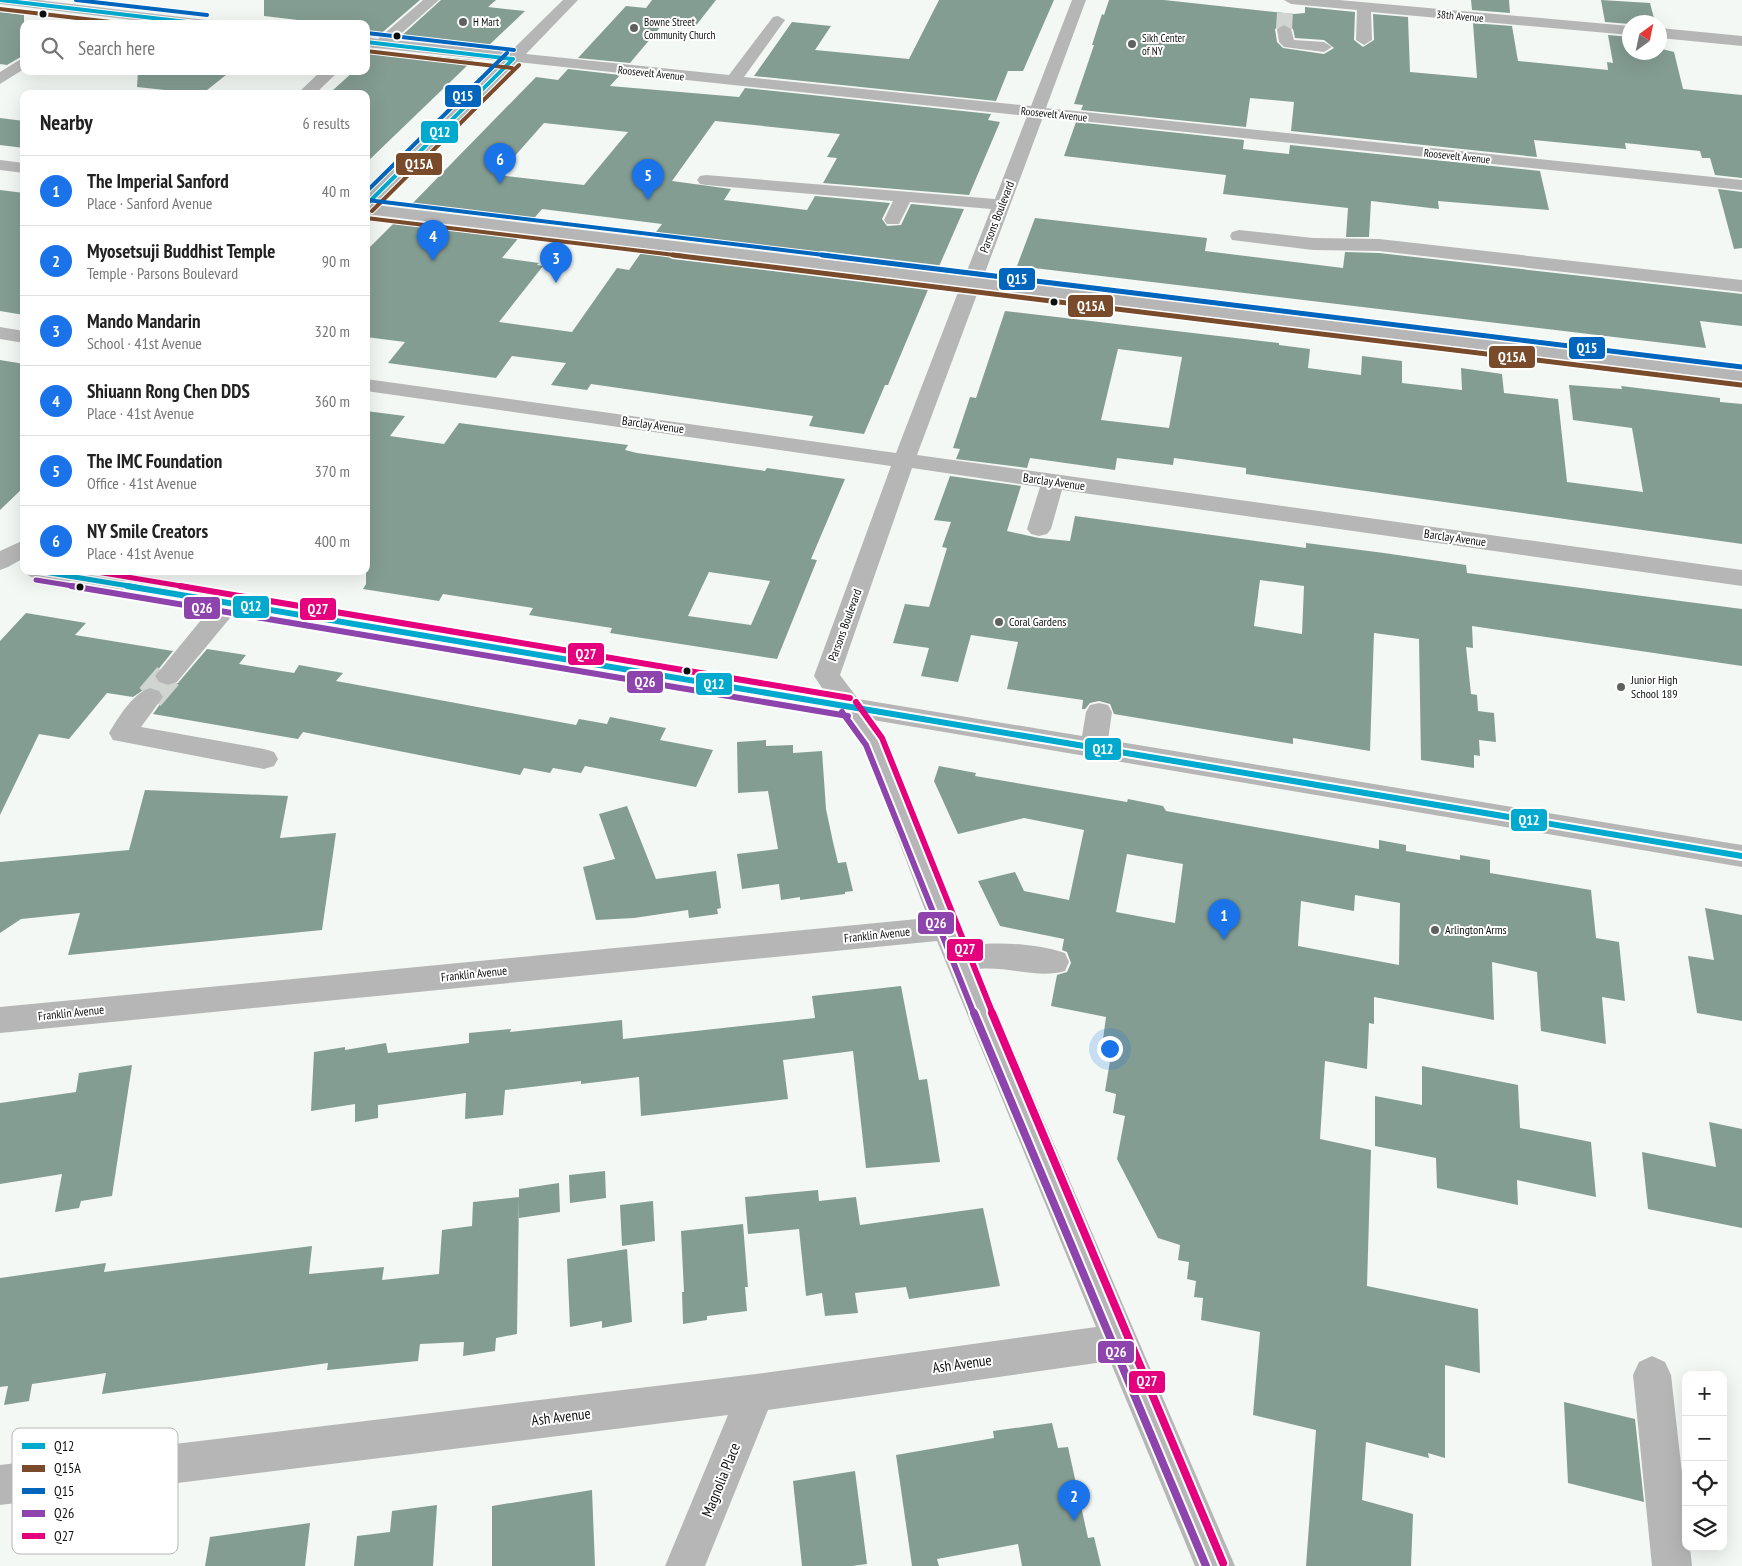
<!DOCTYPE html>
<meta charset="utf-8">
<style>
:root{--surface:#fff;--page:#f2f2f2;--text:#222;--muted:#767676;--line:#e0e0e0;--accent:#1a73e8}
body{margin:0;font-family:"PT Sans Narrow",sans-serif;background:var(--page);color:var(--text)}
.controls{position:absolute;right:15px;bottom:15px;display:grid;overflow:hidden;border-radius:10px;box-shadow:0 5px 20px #0002}
.controls button{width:45px;height:45px;display:grid;place-items:center;padding:0;border:0;border-bottom:1px solid var(--line);background:var(--surface);color:var(--text);font:25px sans-serif}
.compass{position:absolute;left:1622px;top:15px;width:45px;height:45px;border-radius:50%;background:var(--surface);box-shadow:0 5px 20px #0002;rotate:33deg}
.you{position:absolute;left:1109px;top:1048px;width:18px;height:18px;margin:-12px;border:4px solid #fff;border-radius:50%;background:#1a73e8;box-shadow:0 0 0 8px #1a73e833}
.badge{display:grid;place-items:center;width:32px;height:32px;border-radius:50%;background:var(--accent);color:#fff;font-size:16px;font-weight:700}
.pin{position:absolute;translate:-50% -41px;filter:drop-shadow(0 1px 2px #0008)}
.pin::after{content:'';position:absolute;top:26px;width:18px;height:15px;background:inherit;clip-path:polygon(0 0,100% 0,50% 100%)}
.list{margin:0;padding:0;list-style:none}
h2{display:flex;justify-content:space-between;align-items:center;height:65px;margin:0;padding:0 20px;font-size:21px}
h2 small{font-size:16px;font-weight:400;color:var(--muted)}
.list li{display:grid;grid-template-columns:32px 1fr auto;gap:15px;align-items:center;box-sizing:border-box;height:70px;padding:0 20px;border-top:1px solid var(--line)}
.list b{display:block;font-size:19px;white-space:nowrap}
.list p{margin:0;font-size:16px;white-space:nowrap;color:var(--muted)}
.list em{font-size:16px;font-style:normal;color:var(--muted)}
.icon{flex:none;width:28px;height:28px;fill:none;stroke:currentColor;stroke-width:2;stroke-linecap:round;stroke-linejoin:round}
.map{position:relative;flex:none;width:1742px;height:1566px;overflow:hidden}
.search{position:absolute;background:var(--surface);box-shadow:0 5px 20px #0002;left:20px;top:20px;width:350px;height:55px;display:flex;align-items:center;gap:12px;box-sizing:border-box;padding:0 18px;border-radius:10px;color:var(--muted);font-size:19px}
.panel{position:absolute;background:var(--surface);box-shadow:0 5px 20px #0002;left:20px;top:90px;width:350px;height:485px;border-radius:10px}
.map>svg:first-child{display:block}
</style>
<div class="map">
<svg width="1742" height="1566" viewBox="0 0 1742 1566">
<rect width="100%" height="100%" fill="#f3f8f5"/>
<path fill="#849d93" fill-rule="evenodd" d="M264,0H420L377,37L366,35V24H332L264,16Z
M441,0H496L488,7L525,11L486,48L398,39Z
M652,0H716L694,28L662,25L630,63L578,58L626,6L646,8Z
M939,0H1054L1023,71H1008L996,101L754,76L792,22L831,26L815,50L909,59Z
M1109,0H1164L1294,14L1305,13V7L1355,12L1354,40L1363,47L1374,40L1373,14L1408,17L1410,72L1477,78L1473,23L1512,26L1518,61L1608,70L1607,62L1613,63L1608,35L1630,37V52H1660V40L1662,49L1674,52L1683,89L1742,95V178L1715,175L1710,158H1702L1700,151L1625,143L1626,149L1534,140L1537,157L1291,131L1294,102L1250,98L1246,127L1081,110L1083,105L1074,104L1094,45H1092L1102,14L1104,15ZM1285,23L1293,29L1295,38L1324,40L1334,48L1324,54L1283,48L1277,42L1275,29Z
M1471,0H1509L1510,13L1472,10Z
M1601,0L1650,3L1655,22L1630,24L1605,22Z
M0,12L24,15V55L7,65L0,64Z
M366,49L473,60L366,163V94L332,91L354,71H366Z
M568,69L620,75L610,86L739,97L745,88L991,114L988,120L1000,122L969,195L823,183L837,158L827,157L840,134L715,121L672,181L731,189L724,200L807,210L815,196L890,203L882,219L887,226L901,225L911,204L964,209L937,271L653,236L662,224L542,209L531,222L409,207L536,77L558,80ZM544,123L628,132L584,185L498,175Z
M138,71H231L202,94L137,87Z
M0,118L24,121V148L0,145Z
M1076,122L1244,140L1243,149L1289,154L1290,145L1540,171L1549,210L1438,201L1439,209L1371,201L1369,237H1346L1348,208L1223,194L1226,175L1064,156Z
M1718,189L1742,192V248L1734,249Z
M0,190L24,193V315L0,311Z
M1035,218L1207,238L1205,251L1343,268L1345,252L1379,253L1742,294V326L1700,321L1706,348L1017,266Z
M397,220L521,235L502,258L539,263L537,265L543,266L499,322L572,332L617,268L629,270L643,250L930,285L888,385H885L864,434L809,426L813,416L591,384L587,390L551,385L566,363L512,356L496,378L388,363L405,342L366,337V251Z
M1005,311L1279,343V345L1310,349L1308,368L1361,375L1362,356L1402,361V383L1462,390L1461,368L1502,374L1504,393L1558,399L1567,482L1643,492L1632,428L1573,420L1569,385L1622,389L1621,386L1720,398V402L1742,404V544L1246,474V468L1174,458L1173,465L1117,458L1115,470L1030,458L1027,468L956,459L960,449L953,448L970,397L976,398ZM1118,349L1182,357L1169,428L1101,420Z
M0,360L24,364V487L0,510Z
M366,411L405,416L390,436L444,444L459,423L628,445L625,450L637,453L765,471L767,468L845,479L811,559L817,560L777,659L610,633L612,628L529,615L533,608L443,594L439,601L363,589L366,584ZM709,572L770,581L751,625L688,616Z
M950,476L1021,486L1007,531L1039,538L1070,541L1075,516L1306,548V543L1384,553L1466,565L1467,573L1742,609V666L1472,626L1473,648L1466,647L1471,694L1477,695L1478,711L1494,713L1496,742L1479,740L1480,756L1474,755V768L1421,760L1419,639L1374,633L1370,751L1293,738V744L1114,714L1110,704L1099,701L1090,703L1085,709H1082L1083,700L1007,689L1018,642L971,635L958,682L921,676L929,648L893,643L905,604L929,607L947,548L942,547L951,522L934,520ZM1260,580L1304,586L1302,634L1254,626Z
M26,613L86,623L75,635L173,651L153,676L157,683L167,687L178,683L207,649L246,655L239,664L294,673L299,665L343,673L336,681L576,725L579,719L607,724L610,717L666,728L660,740L713,750L696,787L585,766L581,773L553,768L550,773L524,768L520,775L303,732L298,739L153,714L165,697L160,689L149,686L133,697L107,693L69,739L39,734L0,815V641Z
M766,740V746L793,745V753L822,751L826,809L833,842L838,863L846,862L853,891L845,892V894L800,900V897L781,900L779,884L742,889L737,854L778,849L768,791L738,793L737,742Z
M939,766L976,773L975,776L1127,802L1128,799L1163,806L1166,811L1379,849V840L1406,845V851L1460,860V855L1490,860V873L1591,890L1596,938L1619,942L1625,1001L1602,997L1606,1044L1541,1031L1537,972L1492,962L1494,1020L1374,997V1024L1369,1023L1367,1069L1325,1061L1320,1139L1371,1150L1367,1286L1478,1309L1480,1373L1445,1365V1458L1428,1453L1429,1458L1366,1442L1362,1500L1413,1514L1411,1566H1306L1316,1430L1253,1415L1260,1332L1201,1320L1203,1298L1194,1297L1196,1281L1187,1279L1189,1262L1178,1260L1180,1245L1158,1238L1117,1159L1125,1116L1113,1113L1116,1094L1105,1091L1112,1049L1102,1047L1106,1017L1051,1006L1057,975L1067,972L1071,963L1067,952L1062,950L1064,939L1000,926L978,881L1015,872L1024,891L1069,900L1084,830L1024,818L958,834L934,781ZM1127,854L1183,864L1175,923L1116,912ZM1355,895L1400,903L1399,965L1298,946L1301,901L1354,911Z
M145,790L288,796L280,838L336,833L322,930L68,955L80,913L21,919L0,933V862L129,850Z
M627,806L656,879L716,871L721,908L717,909L718,914L689,918L688,910L634,918L596,920L583,867L615,859L599,814Z
M1705,908L1742,915V1021L1697,1013L1688,956L1714,960Z
M901,986L919,1080L927,1079L940,1162L866,1168L853,1051L783,1060L788,1099L641,1116L639,1077L581,1084V1081L505,1090L503,1115L465,1119L466,1093L378,1105V1118L355,1122V1104L311,1111L314,1052L345,1047V1050L386,1043L388,1053L469,1043V1033L511,1029L510,1032L622,1020L623,1039L815,1018L812,996Z
M132,1065L112,1196L81,1201L79,1208L55,1212L62,1174L0,1184V1103L76,1092L79,1073Z
M1422,1066L1518,1085L1520,1128L1591,1142L1596,1197L1517,1180L1518,1205L1437,1188L1436,1158L1375,1146V1096L1422,1105Z
M1709,1122L1742,1129V1228L1648,1209L1642,1152L1716,1167Z
M605,1171L606,1198L570,1203L569,1175Z
M559,1183L560,1212L519,1218V1189Z
M818,1190L819,1201L856,1197L860,1225L983,1208L1000,1286L909,1299L906,1287L855,1293L858,1313L825,1316L822,1293L806,1296L799,1229L748,1234L745,1197Z
M519,1197L517,1334L496,1338L495,1351L463,1356L464,1342L420,1344L418,1361L327,1370L328,1363L102,1394L106,1373L32,1384L29,1401L4,1405L8,1386L0,1387V1278L106,1263L104,1272L312,1246L309,1274L384,1267L382,1280L439,1274L442,1230L472,1226L473,1202Z
M653,1201L655,1241L622,1246L620,1205Z
M743,1224L748,1287H745L747,1311L707,1316V1320L683,1324L682,1292H684L681,1231Z
M627,1249L632,1322L602,1328V1321L570,1327L567,1259Z
M1564,1402L1635,1419L1644,1502L1568,1483Z
M1052,1423L1058,1448L1068,1447L1088,1538L1094,1537L1101,1566H1022L1018,1544L937,1559L939,1566H912L896,1455L994,1438L993,1431Z
M855,1471L867,1564L852,1566H802L793,1481Z
M592,1490L595,1566H492V1506Z
M437,1505L433,1566H354L357,1536L390,1532L392,1511Z
M310,1523L305,1566H205L210,1537Z"/>
<g fill="none" stroke-linecap="round" stroke-linejoin="round">
<path stroke="#d0d5d2" stroke-width="16" stroke-dasharray="16 8" stroke-linecap="butt" d="M1284,29L1285,12"/>
<path stroke="#d0d5d2" stroke-width="28" stroke-dasharray="28 14" stroke-linecap="butt" d="M150,697L168,676"/>
<path fill="#b7b6b6" fill-rule="evenodd" d="M0,0H38L206,20L213,24H166L0,4Z
M423,0H439L394,40L510,52L563,0H578L526,54L729,75L773,17L778,16L785,20L744,77L1031,106L1072,0H1086L1046,108L1742,180V190L1043,117L983,278L1742,370V382L979,289L917,455L1742,570V586L1062,490L1051,529L1047,534L1039,536L1031,534L1027,529L1040,487L912,468L840,675L858,699L1082,736L1086,712L1090,705L1099,703L1108,705L1112,712L1108,740L1742,845V867L873,720L887,741L969,945C1000,942 1035,943 1065,953L1069,962L1065,971C1039,979 1007,966 979,969L1235,1566H1195L1110,1361L768,1410L705,1566H665L728,1415L0,1505V1465L756,1374L1096,1327L937,941L0,1033V1007L928,918L862,744L841,715L235,612L177,682L168,685L159,682L155,676L211,608L37,579L29,576L25,571H85L826,694L814,676L891,466L366,391V379L896,453L960,287L366,214V195L501,61L366,47V37L378,39ZM517,62L1027,116L995,199L706,175L700,176L697,180L700,184L706,185L893,201L884,220L887,224H899L910,202L991,209L965,276L376,205Z
M1284,0H1339L1630,26V35L1371,12L1372,40L1364,45L1356,40L1357,10L1291,4Z
M1284,25L1291,29L1294,40L1324,42L1332,47L1324,52L1284,47L1279,42L1277,29Z
M1660,28L1742,36V46L1660,38Z
M24,57V69L0,84V72Z
M321,71H339L315,94H297Z
M0,160L24,163V173L0,170Z
M1239,230L1313,238L1379,239L1742,280V292L1379,251L1313,250L1232,240L1230,236L1232,232Z
M0,327L24,331V343L0,339Z
M24,540V558L8,567L0,570V551Z
M150,688L159,691L163,697L141,727L264,749L274,752L278,759L274,766L264,769L113,740L109,733C118,718 133,693 150,688Z
M1652,1356L1665,1362L1671,1375L1686,1509V1547H1690L1692,1566H1652L1633,1375L1639,1362Z"/>
<defs>
<path id="bus-1-far2" d="M0,0L204,24
M366,42L513,59
M366,205L513,59"/>
<path id="bus-1-far1" d="M38,571L135,587"/>
<path id="bus-1" d="M127,586L1742,856"/>
<path id="bus-2-far1" d="M0,9L128,24
M366,51L512,68
M372,211L519,65
M366,218L683,256"/>
<path id="bus-2" d="M673,255L1741,385"/>
<path id="bus-3-far1" d="M76,0L207,15
M367,33L514,50
M366,192L507,53
M367,200L832,256"/>
<path id="bus-3" d="M822,255L1742,367"/>
<path id="bus-4-far2" d="M36,580L79,587"/>
<path id="bus-4-far1" d="M71,586L848,716
M842,712L866,745L974,1014"/>
<path id="bus-4" d="M974,1013L1206,1566"/>
<path id="bus-5-far2" d="M91,571L187,587"/>
<path id="bus-5-far1" d="M180,586L850,698
M856,702L882,738L993,1014"/>
<path id="bus-5" d="M992,1013L1223,1563"/>
</defs>
<use href="#bus-1-far2" stroke="#fff" stroke-width="6"/>
<use href="#bus-1-far1" stroke="#fff" stroke-width="8"/>
<use href="#bus-1" stroke="#fff" stroke-width="10"/>
<use href="#bus-2-far1" stroke="#fff" stroke-width="6"/>
<use href="#bus-2" stroke="#fff" stroke-width="8"/>
<use href="#bus-3-far1" stroke="#fff" stroke-width="6"/>
<use href="#bus-3" stroke="#fff" stroke-width="8"/>
<use href="#bus-4-far2" stroke="#fff" stroke-width="8"/>
<use href="#bus-4-far1" stroke="#fff" stroke-width="10"/>
<use href="#bus-4" stroke="#fff" stroke-width="12"/>
<use href="#bus-5-far2" stroke="#fff" stroke-width="8"/>
<use href="#bus-5-far1" stroke="#fff" stroke-width="10"/>
<use href="#bus-5" stroke="#fff" stroke-width="12"/>
<use href="#bus-1-far2" stroke="#00a9ce" stroke-width="4"/>
<use href="#bus-1-far1" stroke="#00a9ce" stroke-width="5"/>
<use href="#bus-1" stroke="#00a9ce" stroke-width="6"/>
<use href="#bus-2-far1" stroke="#7a4b2a" stroke-width="4"/>
<use href="#bus-2" stroke="#7a4b2a" stroke-width="5"/>
<use href="#bus-3-far1" stroke="#0065bd" stroke-width="4"/>
<use href="#bus-3" stroke="#0065bd" stroke-width="5"/>
<use href="#bus-4-far2" stroke="#8e44ad" stroke-width="5"/>
<use href="#bus-4-far1" stroke="#8e44ad" stroke-width="6"/>
<use href="#bus-4" stroke="#8e44ad" stroke-width="8"/>
<use href="#bus-5-far2" stroke="#e5007d" stroke-width="5"/>
<use href="#bus-5-far1" stroke="#e5007d" stroke-width="6"/>
<use href="#bus-5" stroke="#e5007d" stroke-width="8"/>
</g>
<g fill="#0d0f0e" stroke="#fff" stroke-width="2">
<circle cx="43" cy="14" r="4.5"/>
<circle cx="397" cy="36" r="4.5"/>
<circle cx="1054" cy="302" r="4.5"/>
<circle cx="80" cy="587" r="4.5"/>
<circle cx="687" cy="671" r="4.5"/>
</g>
<g fill="#5e615f" stroke="#fff" stroke-width="2">
<circle cx="463" cy="22" r="5"/>
<circle cx="634" cy="28" r="5"/>
<circle cx="1132" cy="44" r="5"/>
<circle cx="999" cy="622" r="5"/>
<circle cx="1621" cy="687" r="5"/>
<circle cx="1435" cy="930" r="5"/>
</g>
<g text-anchor="middle" stroke-width="4" stroke-linejoin="round" paint-order="stroke">
<g font-size="11" fill="#0d0f0e" stroke="#fff">
<text transform="translate(1460 16) rotate(5)" y="4">38th Avenue</text>
<text transform="translate(651 73) rotate(6)" y="4">Roosevelt Avenue</text>
<text transform="translate(1054 114) rotate(6)" y="4">Roosevelt Avenue</text>
<text transform="translate(1457 156) rotate(6)" y="4">Roosevelt Avenue</text>
</g>
<g font-size="11" fill="#0d0f0e" stroke="#fff" text-anchor="start">
<text x="473" y="26">H Mart</text>
<text x="644" y="26">Bowne Street<tspan x="644" dy="13">Community Church</tspan></text>
<text x="1142" y="42">Sikh Center<tspan x="1142" dy="13">of NY</tspan></text>
</g>
<g font-size="12" fill="#0d0f0e" stroke="#fff">
<text transform="translate(997 217) rotate(-69)" y="4">Parsons Boulevard</text>
<text transform="translate(653 425) rotate(8)" y="4">Barclay Avenue</text>
<text transform="translate(1054 482) rotate(8)" y="4">Barclay Avenue</text>
<text transform="translate(1455 538) rotate(8)" y="4">Barclay Avenue</text>
<text transform="translate(845 625) rotate(-70)" y="4">Parsons Boulevard</text>
<text transform="translate(877 935) rotate(-6)" y="4">Franklin Avenue</text>
<text transform="translate(474 974) rotate(-6)" y="4">Franklin Avenue</text>
<text transform="translate(71 1013) rotate(-6)" y="4">Franklin Avenue</text>
</g>
<g font-size="12" fill="#0d0f0e" stroke="#fff" text-anchor="start">
<text x="1009" y="626">Coral Gardens</text>
<text x="1631" y="684">Junior High<tspan x="1631" dy="14">School 189</tspan></text>
<text x="1445" y="934">Arlington Arms</text>
</g>
<g font-size="15" fill="#0d0f0e" stroke="#fff">
<text transform="translate(962 1364) rotate(-8)" y="5">Ash Avenue</text>
<text transform="translate(561 1417) rotate(-7)" y="5">Ash Avenue</text>
<text transform="translate(721 1480) rotate(-68)" y="5">Magnolia Place</text>
</g>
</g>
<rect x="12" y="1428" width="166" height="126" rx="8" fill="#fff" stroke="#b6b7b7" stroke-width="1"/>
<rect x="22" y="1443" width="23" height="6" fill="#00a9ce"/>
<rect x="22" y="1465" width="23" height="7" fill="#7a4b2a"/>
<rect x="22" y="1488" width="23" height="6" fill="#0065bd"/>
<rect x="22" y="1510" width="23" height="7" fill="#8e44ad"/>
<rect x="22" y="1533" width="23" height="6" fill="#e5007d"/>
<g font-size="14" fill="#0d0f0e">
<text x="54" y="1451">Q12</text>
<text x="54" y="1473">Q15A</text>
<text x="54" y="1496">Q15</text>
<text x="54" y="1518">Q26</text>
<text x="54" y="1541">Q27</text>
</g>
<g stroke="#fff" stroke-width="2">
<rect x="444" y="84" width="38" height="24" rx="5" fill="#0065bd"/>
<rect x="420" y="120" width="39" height="24" rx="5" fill="#00a9ce"/>
<rect x="395" y="152" width="48" height="24" rx="5" fill="#7a4b2a"/>
<rect x="998" y="267" width="38" height="24" rx="5" fill="#0065bd"/>
<rect x="1067" y="294" width="47" height="24" rx="5" fill="#7a4b2a"/>
<rect x="1568" y="336" width="38" height="24" rx="5" fill="#0065bd"/>
<rect x="1488" y="345" width="48" height="24" rx="5" fill="#7a4b2a"/>
<rect x="232" y="595" width="38" height="24" rx="5" fill="#00a9ce"/>
<rect x="183" y="596" width="38" height="24" rx="5" fill="#8e44ad"/>
<rect x="299" y="597" width="38" height="24" rx="5" fill="#e5007d"/>
<rect x="567" y="642" width="38" height="24" rx="5" fill="#e5007d"/>
<rect x="626" y="670" width="38" height="24" rx="5" fill="#8e44ad"/>
<rect x="695" y="672" width="38" height="24" rx="5" fill="#00a9ce"/>
<rect x="1084" y="737" width="38" height="24" rx="5" fill="#00a9ce"/>
<rect x="1510" y="808" width="38" height="24" rx="5" fill="#00a9ce"/>
<rect x="917" y="911" width="38" height="24" rx="5" fill="#8e44ad"/>
<rect x="946" y="938" width="38" height="24" rx="5" fill="#e5007d"/>
<rect x="1097" y="1340" width="38" height="24" rx="5" fill="#8e44ad"/>
<rect x="1128" y="1370" width="38" height="24" rx="5" fill="#e5007d"/>
</g>
<g font-size="14" text-anchor="middle" font-weight="bold" fill="#fff">
<text x="463" y="101">Q15</text>
<text x="440" y="137">Q12</text>
<text x="419" y="169">Q15A</text>
<text x="1017" y="284">Q15</text>
<text x="1091" y="311">Q15A</text>
<text x="1587" y="353">Q15</text>
<text x="1512" y="362">Q15A</text>
<text x="251" y="611">Q12</text>
<text x="202" y="613">Q26</text>
<text x="318" y="614">Q27</text>
<text x="586" y="659">Q27</text>
<text x="645" y="687">Q26</text>
<text x="714" y="689">Q12</text>
<text x="1103" y="754">Q12</text>
<text x="1529" y="825">Q12</text>
<text x="936" y="928">Q26</text>
<text x="965" y="954">Q27</text>
<text x="1116" y="1357">Q26</text>
<text x="1147" y="1386">Q27</text>
</g>
</svg>
<div class="controls">
<button>+</button>
<button>−</button>
<button><svg class="icon" aria-label="locate" viewBox="0 0 24 24"><circle cx="12" cy="12" r="6"/><path d="M12 2v4M12 18v4M2 12h4M18 12h4"/></svg></button>
<button><svg class="icon" aria-label="layers" viewBox="0 0 24 24"><path d="M12 4l9 5-9 5-9-5zM3 14l9 5 9-5"/></svg></button>
</div>
<svg class="compass" viewBox="-18 -18 36 36"><path d="M0-13l5 13h-10z" fill="#e53935"/><path d="M0 13l5-13h-10z" fill="#767676"/></svg>
<div class="you"></div>
<div class="pin badge" style="left:1224px;top:940px">1</div>
<div class="pin badge" style="left:1074px;top:1521px">2</div>
<div class="pin badge" style="left:556px;top:283px">3</div>
<div class="pin badge" style="left:433px;top:261px">4</div>
<div class="pin badge" style="left:648px;top:200px">5</div>
<div class="pin badge" style="left:500px;top:184px">6</div>
<div class="search"><svg class="icon" aria-label="search" viewBox="0 0 24 24"><circle cx="10" cy="10" r="6"/><path d="M15 15l6 6"/></svg>Search here</div>
<section class="panel">
<h2>Nearby<small>6 results</small></h2>
<ul class="list">
<li><span class="badge">1</span><div><b>The Imperial Sanford</b><p>Place · Sanford Avenue</p></div><em>40 m</em></li>
<li><span class="badge">2</span><div><b>Myosetsuji Buddhist Temple</b><p>Temple · Parsons Boulevard</p></div><em>90 m</em></li>
<li><span class="badge">3</span><div><b>Mando Mandarin</b><p>School · 41st Avenue</p></div><em>320 m</em></li>
<li><span class="badge">4</span><div><b>Shiuann Rong Chen DDS</b><p>Place · 41st Avenue</p></div><em>360 m</em></li>
<li><span class="badge">5</span><div><b>The IMC Foundation</b><p>Office · 41st Avenue</p></div><em>370 m</em></li>
<li><span class="badge">6</span><div><b>NY Smile Creators</b><p>Place · 41st Avenue</p></div><em>400 m</em></li>
</ul>
</section>
</div>
